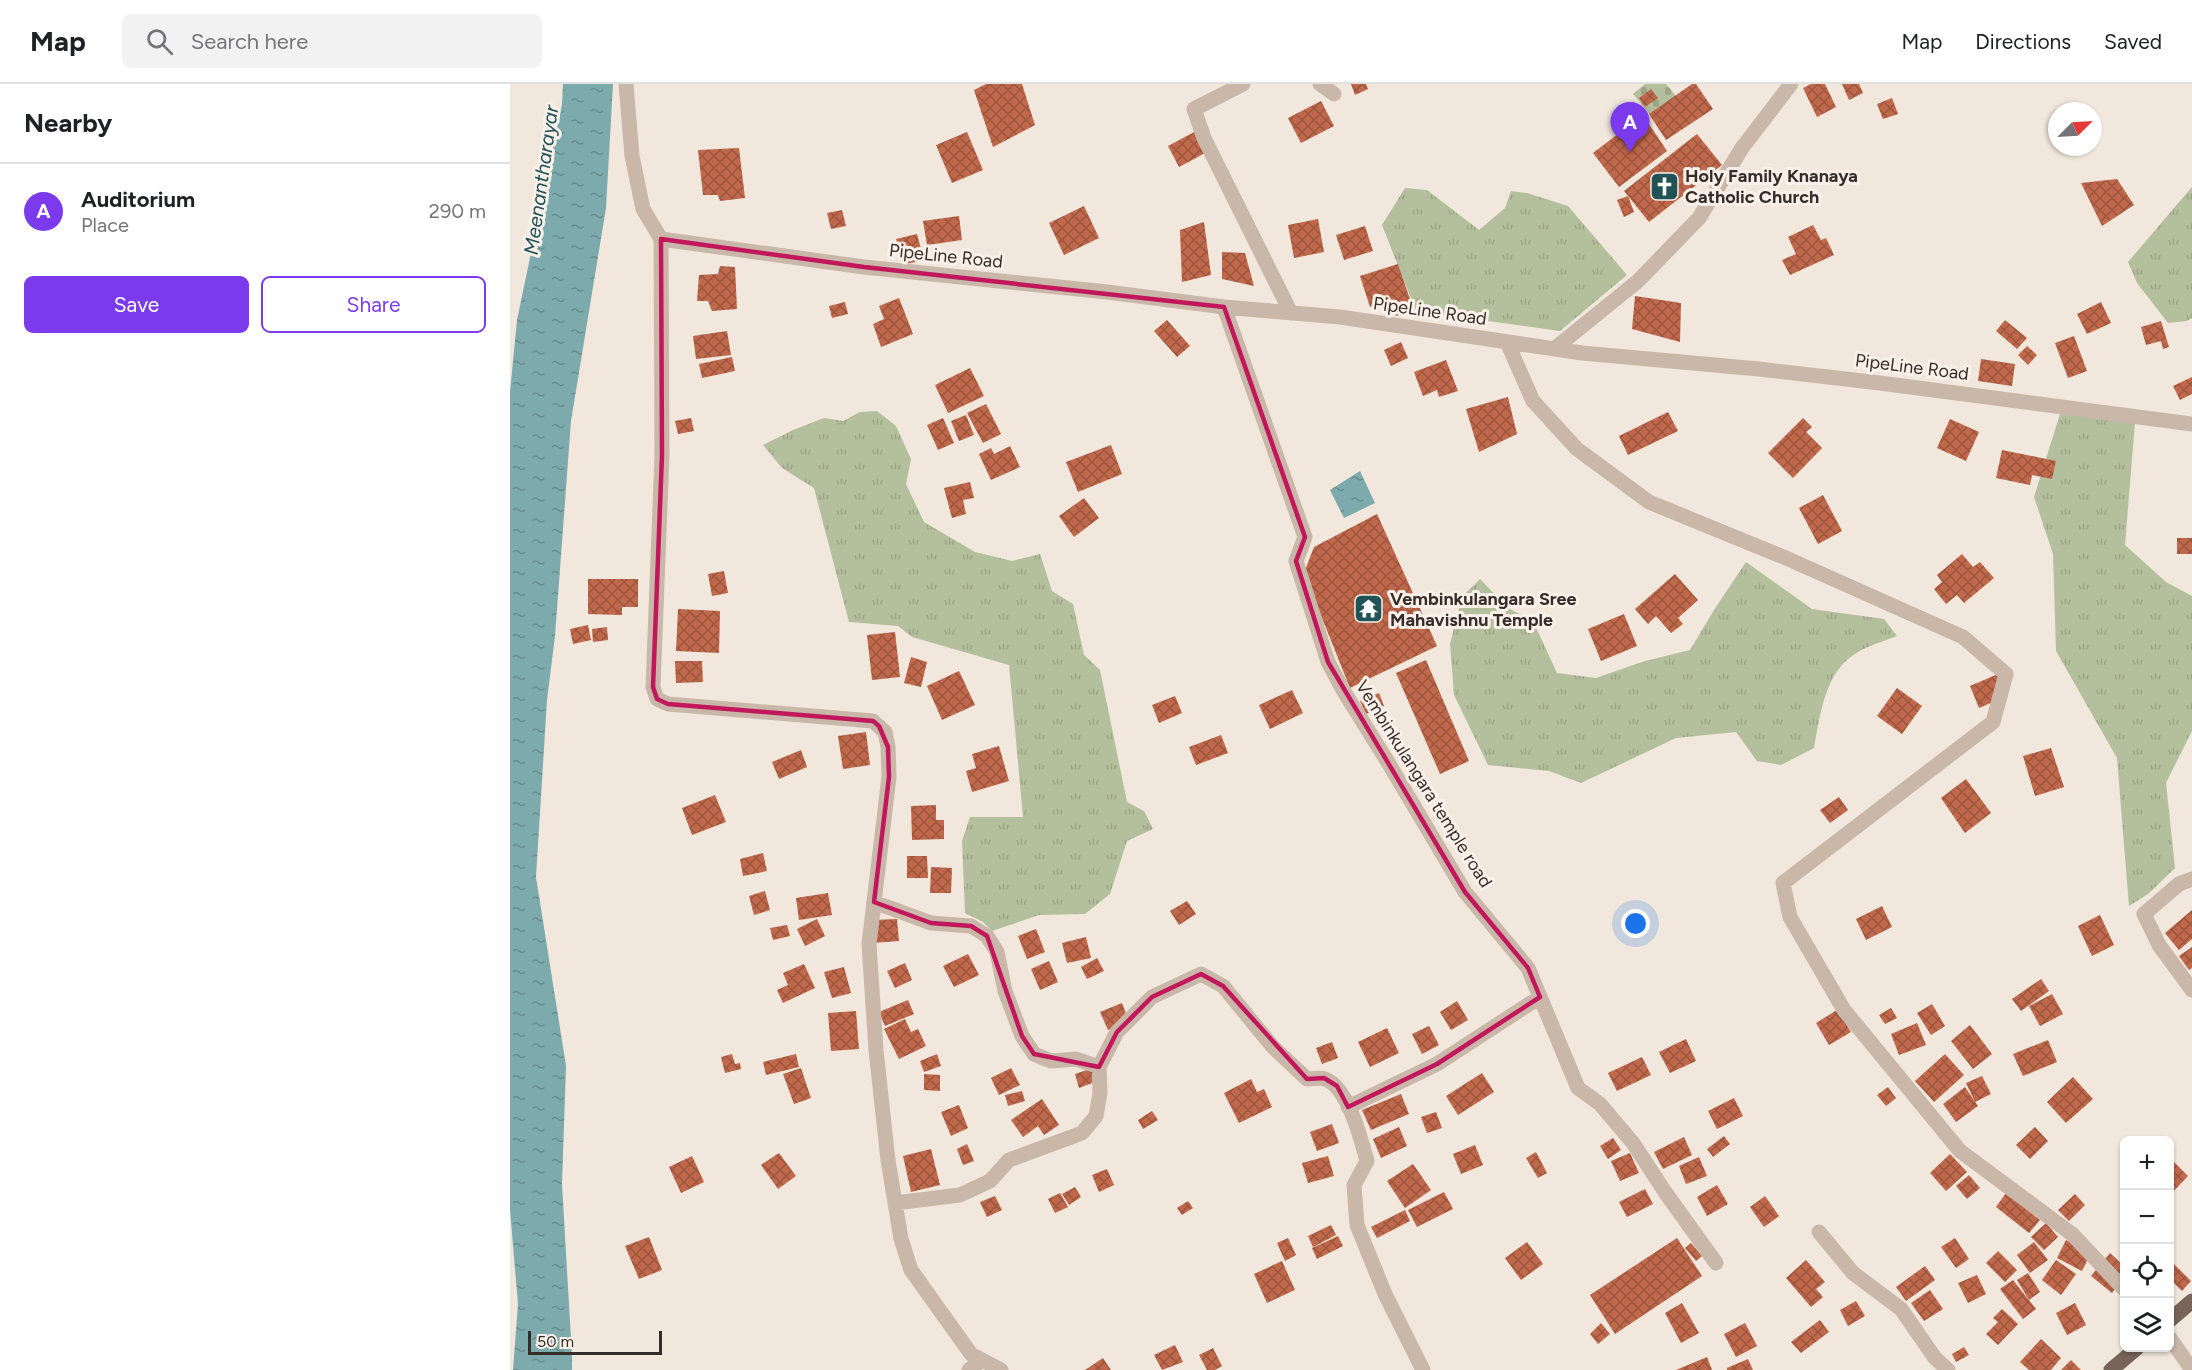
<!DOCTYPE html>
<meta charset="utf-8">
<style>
:root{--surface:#fff;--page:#f2f2f2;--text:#202124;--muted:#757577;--line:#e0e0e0;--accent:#7c3aed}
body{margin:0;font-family:Figtree,sans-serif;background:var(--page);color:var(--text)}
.controls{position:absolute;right:18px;bottom:18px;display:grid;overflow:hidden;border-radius:9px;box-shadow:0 2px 4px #0004}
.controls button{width:54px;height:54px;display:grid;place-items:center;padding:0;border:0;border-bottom:2px solid var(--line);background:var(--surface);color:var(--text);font:30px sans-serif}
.compass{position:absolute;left:1538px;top:18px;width:54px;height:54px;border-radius:50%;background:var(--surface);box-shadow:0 2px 4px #0004;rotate:66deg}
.scale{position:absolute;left:18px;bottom:15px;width:134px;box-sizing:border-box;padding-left:6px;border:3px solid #362d28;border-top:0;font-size:16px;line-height:21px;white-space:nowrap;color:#362d28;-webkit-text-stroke:4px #f9f1e9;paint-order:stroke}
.you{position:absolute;left:1126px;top:840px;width:21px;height:21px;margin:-15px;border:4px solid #fff;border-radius:50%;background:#1a73e8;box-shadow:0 0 0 9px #1a73e833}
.badge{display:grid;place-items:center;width:39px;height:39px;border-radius:50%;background:var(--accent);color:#fff;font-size:20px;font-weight:700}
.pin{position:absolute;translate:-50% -50px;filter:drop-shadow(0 2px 3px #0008)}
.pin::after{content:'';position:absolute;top:32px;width:21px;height:18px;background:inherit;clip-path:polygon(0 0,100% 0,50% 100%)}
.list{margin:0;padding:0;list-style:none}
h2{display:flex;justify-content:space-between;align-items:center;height:78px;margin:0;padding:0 24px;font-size:26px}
h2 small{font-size:20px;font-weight:400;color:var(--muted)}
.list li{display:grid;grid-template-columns:39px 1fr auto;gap:18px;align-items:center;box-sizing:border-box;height:96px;padding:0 24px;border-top:2px solid var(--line)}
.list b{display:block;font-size:22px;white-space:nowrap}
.list p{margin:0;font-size:20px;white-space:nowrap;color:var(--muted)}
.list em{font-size:20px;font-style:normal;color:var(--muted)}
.actions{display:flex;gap:12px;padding:18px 24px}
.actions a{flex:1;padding:14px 0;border:2px solid var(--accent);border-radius:9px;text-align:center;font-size:21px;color:var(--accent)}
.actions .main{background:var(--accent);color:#fff}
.icon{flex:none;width:33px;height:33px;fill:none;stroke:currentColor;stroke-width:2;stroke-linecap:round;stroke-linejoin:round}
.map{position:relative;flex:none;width:1682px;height:1286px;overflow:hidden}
header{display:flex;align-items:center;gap:36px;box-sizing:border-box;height:84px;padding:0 30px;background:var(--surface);border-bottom:2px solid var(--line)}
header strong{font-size:28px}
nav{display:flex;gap:33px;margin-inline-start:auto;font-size:21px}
.search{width:420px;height:54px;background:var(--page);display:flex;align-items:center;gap:15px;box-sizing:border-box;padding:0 21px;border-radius:9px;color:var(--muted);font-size:22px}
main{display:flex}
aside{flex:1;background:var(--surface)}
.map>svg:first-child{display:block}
</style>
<header>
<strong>Map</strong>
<div class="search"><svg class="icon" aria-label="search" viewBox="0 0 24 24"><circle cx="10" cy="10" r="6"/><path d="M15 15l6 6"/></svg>Search here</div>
<nav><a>Map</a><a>Directions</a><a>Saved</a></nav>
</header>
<main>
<aside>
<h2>Nearby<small></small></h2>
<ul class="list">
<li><span class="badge">A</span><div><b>Auditorium</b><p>Place</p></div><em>290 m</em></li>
</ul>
<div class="actions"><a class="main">Save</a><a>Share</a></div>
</aside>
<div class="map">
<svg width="1682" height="1286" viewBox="0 0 1682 1286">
<defs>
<pattern id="grass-tufts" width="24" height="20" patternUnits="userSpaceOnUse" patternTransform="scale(1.5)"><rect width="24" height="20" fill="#b4bf9d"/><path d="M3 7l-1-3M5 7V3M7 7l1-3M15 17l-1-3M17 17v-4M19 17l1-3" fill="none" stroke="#9ba487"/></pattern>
<pattern id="cemetery-stones" width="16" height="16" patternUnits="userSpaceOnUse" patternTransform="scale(1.5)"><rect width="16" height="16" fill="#b4bf9d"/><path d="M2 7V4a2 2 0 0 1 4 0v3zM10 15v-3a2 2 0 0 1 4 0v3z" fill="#9ba487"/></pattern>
<pattern id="water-ripples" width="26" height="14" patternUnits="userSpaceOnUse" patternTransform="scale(1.5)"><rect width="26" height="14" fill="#7dabad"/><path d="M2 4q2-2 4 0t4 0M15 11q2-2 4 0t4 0" fill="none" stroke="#678c8d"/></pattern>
<pattern id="building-cross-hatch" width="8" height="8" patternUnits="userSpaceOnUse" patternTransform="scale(1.5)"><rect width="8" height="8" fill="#c0684b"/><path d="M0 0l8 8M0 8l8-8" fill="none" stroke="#9d563e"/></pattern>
</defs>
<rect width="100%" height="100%" fill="#f1e7dc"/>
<path fill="url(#grass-tufts)" d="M1682,103V234L1677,237L1658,239L1627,199L1618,178Z
M895,104L917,106L969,146L995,124L1001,107L1017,109L1058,122L1117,191L1050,247L906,227L872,141Z
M367,327L386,342L401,375L396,400L414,438L465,468L502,477L530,470L542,507L563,520L574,571L590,586L617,718L634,727L643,745L617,757L600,810L575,830L529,831L482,847L473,838L455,829L452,757L460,733H513L499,581L402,553L388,542L339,538L304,404L272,384L253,361L283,346L314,334L333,337L350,328Z
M1550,330L1625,338L1615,461L1656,498L1682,512V647L1656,699L1665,784L1638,810L1619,822L1607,674L1546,567L1543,470L1524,413Z
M1236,478L1302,525L1374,535L1387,552C1374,557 1360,561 1348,568C1315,586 1310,631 1304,664L1271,681L1247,677L1226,648L1166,654L1071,699L1039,687L978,681L944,611L940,560L952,513L970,495L998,524L1023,537L1047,589L1086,594L1135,577L1180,566L1204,526Z"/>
<path fill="url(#cemetery-stones)" d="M1135,0H1156L1184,33L1159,53L1123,10Z"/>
<path fill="url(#water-ripples)" d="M53,0H103L96,124L61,337L45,552L37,616L26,793L56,982L52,1100L62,1272V1286H3L8,1220L0,1126V308L7,236L52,20Z
M850,387L865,419L834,434L820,406Z"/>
<path fill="url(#building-cross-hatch)" d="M476,0H512L525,41L483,63L464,6Z
M841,0H856L858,5L845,11Z
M1182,0H1186L1203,25L1156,56L1139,30Z
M1301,0H1315L1326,23L1307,33L1293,4Z
M1332,0H1349L1353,9L1339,16Z
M1141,5L1148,14L1135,23L1129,14Z
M1382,14L1388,30L1373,35L1367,20Z
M811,17L824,42L791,59L778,34Z
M1133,31L1157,67L1109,103L1083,69Z
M688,46L699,67L669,83L658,62Z
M457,48L473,86L442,99L426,61Z
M1187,50L1212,81L1139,138L1114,107Z
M229,64L235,114L210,117L208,111H193L188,66Z
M1607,95L1624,121L1592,142L1571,99Z
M1118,112L1124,128L1114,133L1107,116Z
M574,122L589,154L554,171L539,139Z
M332,126L336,142L321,145L317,129Z
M449,132L452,156L417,161L413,137Z
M808,135L814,168L784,174L778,141Z
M694,138L701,191L672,198L670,146Z
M1303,141L1311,156L1316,154L1324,171L1280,191L1272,176L1286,170L1278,153Z
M855,142L863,167L834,176L826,151Z
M407,150L414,176L392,181L386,155Z
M712,168L735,169L744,202L712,195Z
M888,180L904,227L886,232L881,216L860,223L850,192Z
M210,182L225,183L227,225L202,227L198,217H187L189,191L208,190Z
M1125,212L1171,219L1170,258L1122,245Z
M389,214L403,250L371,263L363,240L374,235L369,222Z
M335,218L338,230L322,234L319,222Z
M1591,218L1601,239L1577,250L1567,230Z
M657,236L680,262L667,273L644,247Z
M1495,236L1517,254L1507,265L1486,247Z
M1651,237L1659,263L1653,265L1651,257L1636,261L1631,243Z
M217,247L221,271L186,275L183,252Z
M1564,252L1577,287L1558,294L1545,259Z
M891,258L898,274L881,282L874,266Z
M1517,262L1527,271L1518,281L1508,271Z
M222,273L225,287L192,294L189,280Z
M1471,275L1505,280L1502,302L1468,297Z
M936,276L948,307L929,313L927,306L913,312L904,288Z
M460,284L474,312L438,329L425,301Z
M1682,293V310L1670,316L1663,302Z
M998,313L1007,350L969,368L956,325Z
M476,320L491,350L473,359L457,329Z
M1158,328L1168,347L1118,371L1109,352Z
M456,331L464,351L449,357L441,337Z
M181,334L184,347L168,350L165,337Z
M433,334L444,359L428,366L417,341Z
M1293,334L1302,343L1296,348L1312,364L1283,394L1258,369Z
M1440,335L1469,348L1456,377L1427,364Z
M601,361L612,390L568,408L556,378Z
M500,362L510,383L481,396L469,370L481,364L484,370Z
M1492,366L1546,377L1542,395L1522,391L1520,401L1486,394Z
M460,398L464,414L453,416L456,430L442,434L434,404Z
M1313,411L1332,447L1308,460L1289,424Z
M574,414L589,434L564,453L549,432Z
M867,430L927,562L840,604L794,489L804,463Z
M1667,454H1682V470H1667Z
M1452,470L1463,483L1470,478L1484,494L1454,519L1447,511L1436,520L1424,505L1432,498L1427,491Z
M214,487L218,509L202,512L198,490Z
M1165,490L1188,516L1168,534L1173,540L1161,549L1146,532L1138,540L1125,525Z
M78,495H128V523H112V531L78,530Z
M168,525L210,527L209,569L166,567Z
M1114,530L1127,562L1091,577L1078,545Z
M78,541L81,556L63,560L60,545Z
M97,543L98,556L83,558L82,545Z
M385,548L390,593L362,596L357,551Z
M401,573L417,578L411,603L394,599Z
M916,576L959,677L930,690L886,589Z
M165,577H192L193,598L166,599Z
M449,587L465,621L432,636L417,602Z
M1488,590L1497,612L1469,624L1460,602Z
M1387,604L1412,622L1392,650L1367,632Z
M782,606L793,629L760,645L749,621Z
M869,609L874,622L856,630L850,617Z
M665,612L672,629L649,639L642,621Z
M356,648L360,681L333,685L328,652Z
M711,651L718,669L686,681L679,663Z
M489,662L499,697L462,708L456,687L466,684L462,670Z
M1541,664L1554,703L1525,712L1513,672Z
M291,666L297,683L269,695L262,678Z
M1456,695L1481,729L1455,749L1431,714Z
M205,711L216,738L182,751L172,724Z
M1329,713L1338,726L1320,739L1310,726Z
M426,721V736H434V755L402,756L401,722Z
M253,769L257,787L233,792L230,775Z
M397,772H417L418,794H397Z
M421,783L442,784L441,809H420Z
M255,807L260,826L244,831L239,812Z
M318,809L322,831L289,836L286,814Z
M677,817L686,830L669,841L660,827Z
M1372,822L1382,843L1356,856L1346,835Z
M1682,826V855L1669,866L1655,849Z
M1590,831L1604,861L1582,872L1568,842Z
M307,835L315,852L295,862L287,845Z
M387,835L389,857L363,859L362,836Z
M277,841L280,852L263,856L260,844Z
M526,845L535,868L517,875L508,852Z
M576,853L581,874L557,879L552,859Z
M1682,863V884L1679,886L1669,872Z
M458,870L469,891L444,903L433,882Z
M587,874L594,887L577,895L571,883Z
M539,877L548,898L530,906L521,885Z
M395,879L402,896L385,904L377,887Z
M294,880L305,904L273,919L267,906L278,901L273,889Z
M334,883L341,909L322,914L314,888Z
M1531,895L1539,907L1511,927L1502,915Z
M1542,910L1553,930L1530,942L1519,922Z
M398,916L404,930L375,942L369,928Z
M947,917L958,936L941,946L930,928Z
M612,919L619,938L598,946L590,928Z
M1422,920L1435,942L1421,951L1407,929Z
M1381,924L1387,934L1375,940L1369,931Z
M1327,926L1341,948L1319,961L1306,939Z
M346,927L349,965L321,967L318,929Z
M395,935L401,948L408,945L416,962L389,975L374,945Z
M1407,939L1416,961L1389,971L1381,950Z
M1460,941L1482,970L1463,985L1441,957Z
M919,942L929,961L912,970L902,950Z
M877,944L889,969L860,983L848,958Z
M1176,955L1186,977L1160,989L1149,968Z
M1538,956L1547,978L1513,992L1503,970Z
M822,958L828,974L812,980L806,964Z
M222,970L225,980L230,979L231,985L215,989L211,973Z
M286,970L289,983L256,991L253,978Z
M427,970L431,982L414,988L410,977Z
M1435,970L1454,991L1424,1018L1405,997Z
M1132,973L1141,991L1107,1007L1098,989Z
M589,982L593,995L569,1004L565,990Z
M291,984L301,1014L284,1020L273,990Z
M501,984L510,1001L489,1011L481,994Z
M972,989L984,1008L948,1031L936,1012Z
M414,990L430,991V1007L414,1006Z
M1472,992L1481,1010L1465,1018L1456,999Z
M1563,993L1583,1015L1556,1039L1537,1018Z
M741,995L747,1008L754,1005L762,1023L729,1039L714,1009Z
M1378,1003L1386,1014L1376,1022L1367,1011Z
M1455,1003L1468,1022L1446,1038L1433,1020Z
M512,1007L515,1017L498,1022L495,1011Z
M891,1010L899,1030L861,1046L852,1026Z
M1224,1014L1233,1032L1207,1045L1198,1027Z
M532,1015L549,1041L534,1051L528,1042L513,1053L501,1036Z
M449,1021L458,1044L441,1052L431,1028Z
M642,1027L648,1036L633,1045L628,1036Z
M926,1028L932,1044L917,1049L911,1033Z
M822,1040L829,1059L807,1067L800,1048Z
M889,1043L897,1062L871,1074L863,1055Z
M1525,1043L1538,1057L1520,1075L1506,1061Z
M1214,1052L1220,1060L1203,1073L1197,1065Z
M1174,1053L1182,1071L1153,1085L1144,1068Z
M1103,1054L1111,1066L1098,1075L1090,1062Z
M457,1060L464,1077L453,1081L447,1065Z
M965,1061L973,1081L951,1090L943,1070Z
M421,1065L430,1101L401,1108L393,1072Z
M1026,1068L1037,1089L1028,1094L1016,1074Z
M269,1069L286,1092L268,1105L251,1081Z
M1120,1069L1129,1089L1110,1097L1101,1077Z
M1440,1070L1457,1088L1436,1107L1420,1089Z
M182,1072L194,1098L171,1109L159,1083Z
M818,1072L824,1092L798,1099L792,1079Z
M1189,1073L1197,1092L1176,1100L1169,1082Z
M1660,1074L1678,1092L1660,1111Z
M903,1080L921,1106L895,1124L877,1097Z
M597,1085L604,1101L589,1108L582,1091Z
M1459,1091L1470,1104L1457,1115L1446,1102Z
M1207,1101L1218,1120L1197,1132L1187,1113Z
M565,1103L571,1113L559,1121L552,1110Z
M1135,1105L1143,1120L1117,1133L1109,1118Z
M934,1108L943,1125L907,1143L898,1126Z
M550,1109L558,1123L545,1129L538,1115Z
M1496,1109L1530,1136L1519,1149L1486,1123Z
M1565,1110L1575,1121L1559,1137L1548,1126Z
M485,1112L492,1126L477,1133L470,1118Z
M1255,1112L1269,1132L1254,1143L1240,1123Z
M678,1117L683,1124L672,1131L667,1124Z
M895,1126L900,1137L867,1154L861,1143Z
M1536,1139L1548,1153L1534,1166L1521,1153Z
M821,1141L826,1151L803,1163L798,1152Z
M828,1152L833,1162L807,1175L802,1164Z
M139,1153L152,1186L129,1195L115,1162Z
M778,1154L786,1171L775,1177L767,1159Z
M1167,1154L1192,1192L1105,1250L1080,1211Z
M1445,1154L1459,1175L1446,1184L1431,1163Z
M1556,1156L1581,1169L1572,1187L1547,1174Z
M1017,1158L1033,1180L1011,1196L995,1174Z
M1524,1158L1538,1176L1520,1189L1507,1171Z
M1181,1159L1192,1172L1186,1177L1175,1164Z
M1488,1167L1507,1186L1495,1198L1476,1179Z
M1600,1169L1614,1182V1194L1602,1209L1581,1192Z
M1296,1176L1315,1198L1306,1205L1313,1213L1301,1223L1276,1194Z
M1546,1176L1566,1190L1551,1211L1532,1196Z
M1660,1176L1681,1197L1672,1207L1660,1195Z
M772,1177L785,1206L757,1219L744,1190Z
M1415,1182L1425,1196L1396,1217L1386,1203Z
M1518,1189L1530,1208L1519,1216L1507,1196Z
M1467,1191L1476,1210L1458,1219L1448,1199Z
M1503,1196L1526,1225L1513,1235L1490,1205Z
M1420,1206L1433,1225L1414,1237L1401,1219Z
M1346,1217L1355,1232L1338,1242L1330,1226Z
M1172,1219L1189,1249L1171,1259L1155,1229Z
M1565,1219L1576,1241L1557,1251L1546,1229Z
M1492,1225L1508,1240L1488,1261L1476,1250L1488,1238L1483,1234Z
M1310,1236L1319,1248L1291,1269L1281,1258Z
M1091,1239L1100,1250L1088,1260L1080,1250Z
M1235,1239L1247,1262L1226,1273L1214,1250Z
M1531,1255L1551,1274L1541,1286H1519L1510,1278Z
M665,1261L673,1278L652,1286L644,1271Z
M1454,1263L1459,1271L1446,1278L1442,1270Z
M703,1264L712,1282L705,1286H697L689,1271Z
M1197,1273L1202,1286H1166Z
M593,1274L601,1286H575Z
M1238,1275L1243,1286H1217V1284Z
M1561,1276L1571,1286H1551Z"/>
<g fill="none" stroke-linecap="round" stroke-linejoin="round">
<path stroke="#c9b7a9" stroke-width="15" d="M116,0L122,72L133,125L151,155L152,371L143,603L147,615L158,620L363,637L375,648L378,663L379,693L359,860L366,966L378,1076L391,1155L401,1186L461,1270L491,1286
M733,0L684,25L694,54L781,229
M810,0L824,10
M151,155L354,183L597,208L714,223L830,233L1072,269L1249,285L1370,299L1682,340
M714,223L795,453L786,477L818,578L833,606L879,680L955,808L1018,884L1068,1004L1090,1020L1123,1059L1155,1108L1206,1179
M997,258L1023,317L1067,365L1139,418L1276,474L1453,553L1496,590L1483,638L1273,799L1280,833L1334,926L1450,1067L1562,1150L1614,1205
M1044,265L1128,197L1189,134L1232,64L1281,0
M1682,795L1669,800L1634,830L1649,861L1682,906
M364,818L421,839L461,842L477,852L487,868L495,907L512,952L524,970L541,977L566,975L589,983
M838,1023L927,980L1030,913
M385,1119L450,1111L480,1097L499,1076L572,1049L586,1032L590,1009L589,983L607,948L642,913L691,890L713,902L763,963L797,995C802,995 810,993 815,995C838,1003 851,1055 857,1077L844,1101L847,1141L875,1210L913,1286
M1309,1148L1343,1189L1391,1225L1425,1274L1438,1286
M1660,1254L1682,1286
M459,1286L472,1276"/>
<path stroke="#77645a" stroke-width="15" d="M1660,1236L1682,1217
M1601,1286L1627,1264"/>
</g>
<path fill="none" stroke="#c2185b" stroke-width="4.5" stroke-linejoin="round" d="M151,155L354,183L714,223L795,453L786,477L818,578L955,808L1018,884L1030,913L927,980L838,1023L827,1002L814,994L797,995L713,902L691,890L642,913L607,948L589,983L524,970L512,952L477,852L461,842L421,839L364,818L379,693L378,663L369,642L363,637L158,620L147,615L143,603L152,371Z"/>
<defs>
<symbol id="church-square" viewBox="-11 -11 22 22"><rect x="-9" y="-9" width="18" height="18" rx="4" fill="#205256" stroke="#f9f1e9"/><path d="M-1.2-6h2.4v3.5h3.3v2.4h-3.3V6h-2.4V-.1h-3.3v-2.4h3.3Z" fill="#fff"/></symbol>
<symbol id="temple-square" viewBox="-11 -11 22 22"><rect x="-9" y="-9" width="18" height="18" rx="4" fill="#205256" stroke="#f9f1e9"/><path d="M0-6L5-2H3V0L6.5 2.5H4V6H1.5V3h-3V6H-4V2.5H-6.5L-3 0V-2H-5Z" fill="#fff"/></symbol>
</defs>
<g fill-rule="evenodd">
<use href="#church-square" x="1138" y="86" width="33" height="33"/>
<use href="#temple-square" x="842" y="508" width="33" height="33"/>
</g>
<g text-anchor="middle" stroke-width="6" stroke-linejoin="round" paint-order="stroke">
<g font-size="18" font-weight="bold" fill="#362d28" stroke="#f9f1e9" text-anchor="start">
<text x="1175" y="98">Holy Family Knanaya<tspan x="1175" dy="21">Catholic Church</tspan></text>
<text x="880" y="521">Vembinkulangara Sree<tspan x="880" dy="21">Mahavishnu Temple</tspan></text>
</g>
<g font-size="18" fill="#362d28" stroke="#f9f1e9">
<text transform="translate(436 172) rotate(6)" y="6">PipeLine Road</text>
<text transform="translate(920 227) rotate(8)" y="6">PipeLine Road</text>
<text transform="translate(1402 283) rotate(7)" y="6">PipeLine Road</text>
<text transform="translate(914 700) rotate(58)" y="6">Vembinkulangara temple road</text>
</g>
<g font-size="20" font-style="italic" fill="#205256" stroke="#f9f1e9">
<text transform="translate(31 96) rotate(-82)" y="7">Meenantharayar</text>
</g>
</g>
</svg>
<div class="controls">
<button>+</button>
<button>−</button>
<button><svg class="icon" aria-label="locate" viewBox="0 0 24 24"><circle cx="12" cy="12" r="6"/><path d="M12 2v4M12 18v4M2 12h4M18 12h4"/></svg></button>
<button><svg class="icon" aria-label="layers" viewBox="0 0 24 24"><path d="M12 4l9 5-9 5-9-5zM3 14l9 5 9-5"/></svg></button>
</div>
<svg class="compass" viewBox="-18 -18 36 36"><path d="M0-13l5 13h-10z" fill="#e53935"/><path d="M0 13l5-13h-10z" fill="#757577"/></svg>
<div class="scale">50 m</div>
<div class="you"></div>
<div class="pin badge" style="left:1120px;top:68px">A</div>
</div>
</main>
